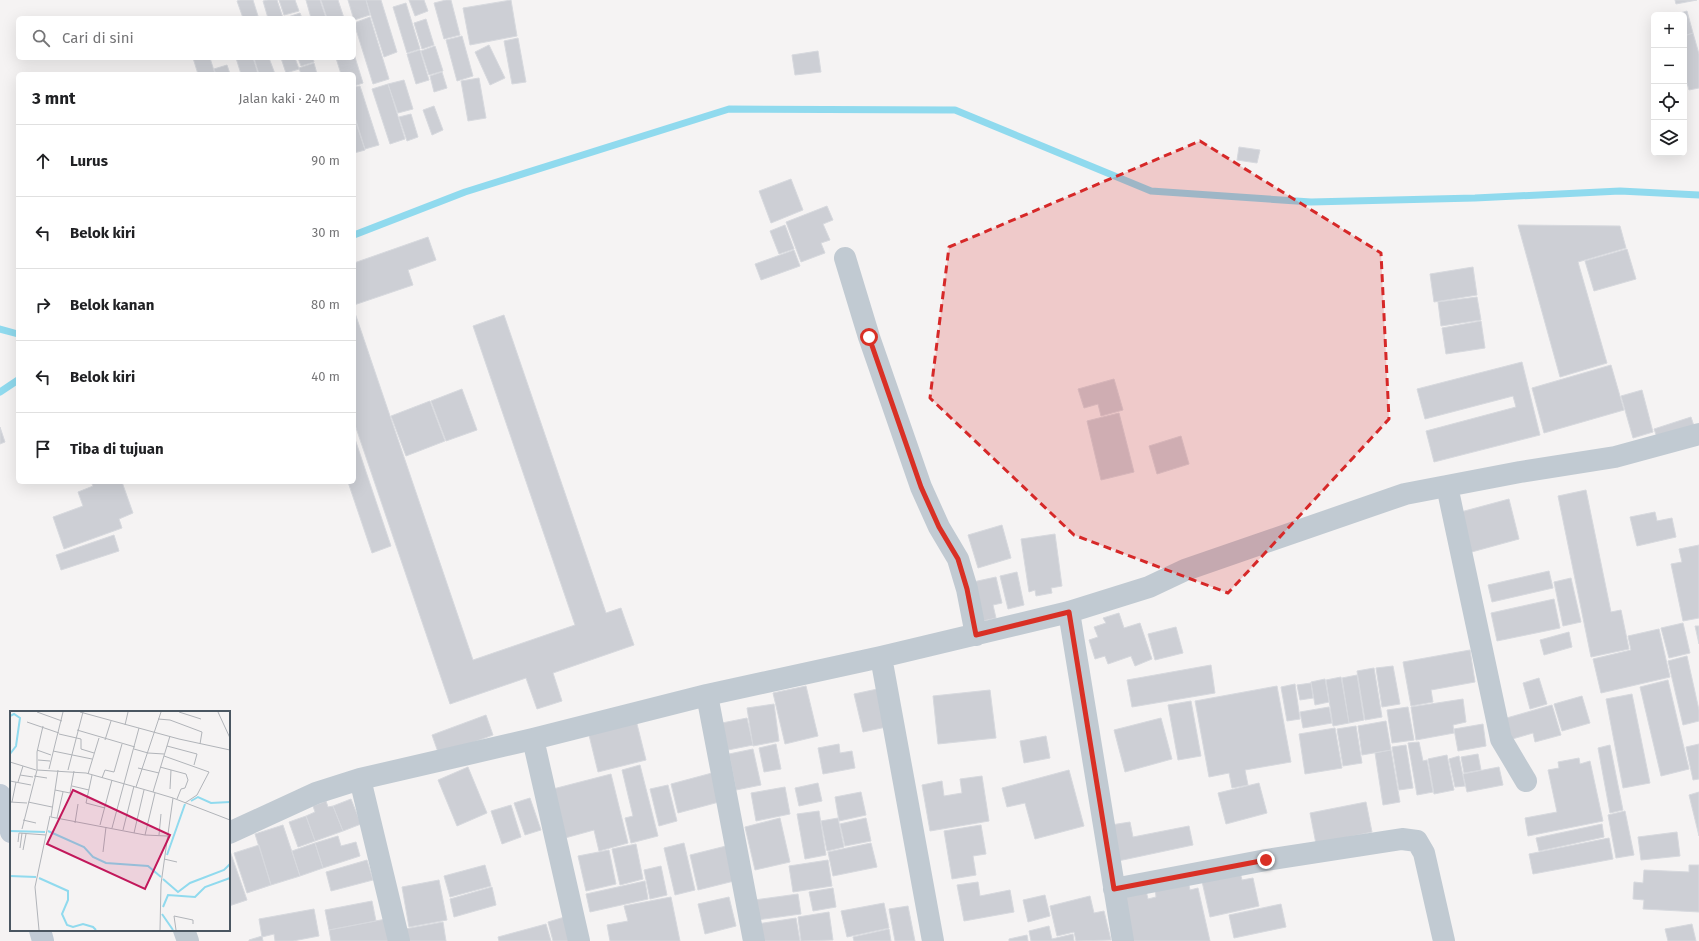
<!DOCTYPE html>
<html lang="id">
<meta charset="utf-8">
<style>
:root{--surface:#fff;--page:#f6f6f6;--text:#202124;--muted:#757577;--line:#e0e0e0}
body{margin:0;font-family:"Fira Sans",sans-serif;background:var(--page);color:var(--text)}
.controls{position:absolute;right:12px;top:12px;display:grid;overflow:hidden;border-radius:6px;box-shadow:0 4px 16px #0002}
.controls button{width:36px;height:36px;display:grid;place-items:center;padding:0;border:0;border-bottom:1px solid var(--line);background:var(--surface);color:var(--text);font:20px sans-serif}
.stop{position:absolute;width:12px;height:12px;margin:-9px;border:3px solid #d93025;border-radius:50%;background:#fff}
.stop.end{background:#d93025;border-color:#fff;box-shadow:0 1px 4px #0008}
.list{margin:0;padding:0;list-style:none}
h2{display:flex;justify-content:space-between;align-items:center;height:52px;margin:0;padding:0 16px;font-size:17px}
h2 small{font-size:13px;font-weight:400;color:var(--muted)}
.list li{display:grid;grid-template-columns:26px 1fr auto;gap:12px;align-items:center;box-sizing:border-box;height:72px;padding:0 16px;border-top:1px solid var(--line)}
.list b{display:block;font-size:15px;white-space:nowrap}
.list em{font-size:13px;font-style:normal;color:var(--muted)}
.icon{flex:none;width:22px;height:22px;fill:none;stroke:currentColor;stroke-width:2;stroke-linecap:round;stroke-linejoin:round}
.map{position:relative;flex:none;width:1699px;height:941px;overflow:hidden}
.search{position:absolute;background:var(--surface);box-shadow:0 4px 16px #0002;left:16px;top:16px;width:340px;height:44px;display:flex;align-items:center;gap:10px;box-sizing:border-box;padding:0 14px;border-radius:6px;color:var(--muted);font-size:15px}
.panel{position:absolute;background:var(--surface);box-shadow:0 4px 16px #0002;left:16px;top:72px;width:340px;height:412px;border-radius:6px}
.map>svg:first-child{display:block}
</style>
<div class="map">
<svg width="1699" height="941" viewBox="0 0 1699 941">
<rect width="100%" height="100%" fill="#f5f3f3"/>
<g fill="none" stroke-linecap="round" stroke-linejoin="round">
<path stroke="#90daee" stroke-width="7" d="M354,235L465,192L729,109L955,110L1151,191L1311,202L1475,198L1620,191L1699,195
M0,329L18,334
M0,392L18,380"/>
</g>
<path fill="#cdcfd5" stroke="#d7d9de" d="M240,0H253L258,16L243,18L237,1Z
M268,0H277L283,18H268L263,1Z
M279,0H295L299,11L284,15Z
M306,0H320L326,18H311Z
M321,0H338L344,18H327Z
M348,0H366L370,15L354,20Z
M366,0H381L397,52L384,57Z
M409,0H424L428,11L415,16Z
M446,0H451L460,35L444,39L434,3Z
M511,0L517,36L470,45L463,8Z
M1675,0H1697L1676,4Z
M406,3L420,49L407,53L393,7Z
M1687,11L1693,33L1684,36V15H1673Z
M300,13L302,18H285Z
M370,17L389,79L373,84L354,23Z
M426,19L434,45L422,49L414,23Z
M1693,33L1699,54V88L1689,90L1684,72V36Z
M462,36L473,76L457,81L446,40Z
M518,38L526,82L512,84L504,41Z
M489,45L505,78L490,85L475,52Z
M435,46L443,71L429,75L421,51Z
M420,50L429,80L416,84L407,54Z
M818,51L821,72L795,75L792,55Z
M354,54L363,83L354,86V74H341L336,58H354Z
M193,58H210L215,74H198Z
M236,58H253L258,74H241Z
M254,58H269L275,74H259Z
M281,58H295L299,69L286,73Z
M298,58H313L314,62L301,66Z
M314,63L317,74H301L299,68Z
M227,65L230,74H216L214,69Z
M442,72L447,88L434,92L430,76Z
M479,78L486,118L468,121L461,81Z
M404,80L413,109L398,113L388,84Z
M388,84L405,139L390,144L372,89Z
M360,86L379,145L365,149L354,114V87Z
M434,106L443,130L432,135L423,110Z
M411,114L418,137L407,141L399,117Z
M354,117L365,150L354,153Z
M1239,147L1260,150L1257,163L1237,160Z
M791,179L803,210L771,223L759,191Z
M827,206L833,220L823,224L830,240L821,243L825,253L801,262L786,222Z
M785,225L794,249L779,254L770,231Z
M1518,225L1620,226L1626,248L1578,262L1607,363L1560,377Z
M428,237L436,260L408,270L413,285L354,305V263Z
M1627,249L1636,279L1594,291L1585,261Z
M794,250L800,266L761,280L755,264Z
M1473,267L1477,295L1434,302L1430,274Z
M1477,297L1481,320L1441,326L1438,302Z
M355,313L473,660L575,625L473,326L504,315L606,613L621,608L634,645L553,673L562,701L537,709L526,678L450,704L354,422Z
M1481,321L1485,348L1446,354L1442,328Z
M1522,362L1540,435L1434,462L1426,431L1516,407L1513,396L1425,419L1417,389Z
M1611,365L1624,410L1544,433L1532,388Z
M1114,379L1123,410L1101,416L1098,404L1084,408L1078,389Z
M462,389L477,430L446,441L431,401Z
M1642,390L1653,432L1633,438L1621,396Z
M430,401L445,441L406,456L391,416Z
M1119,413L1134,472L1101,480L1087,421Z
M1691,417L1695,429L1658,440L1654,429Z
M0,427L5,442L0,444Z
M354,436L391,546L372,553L348,482H354Z
M1181,436L1189,464L1157,474L1149,446Z
M91,482H122L133,513L119,519L122,528L64,549L53,517L83,506L78,492L93,486Z
M1586,490L1611,612L1621,610L1629,649L1591,657L1558,496Z
M1509,499L1519,539L1468,553L1457,513Z
M1655,512L1657,521L1672,518L1676,537L1637,546L1630,517Z
M1002,525L1011,558L978,568L968,535Z
M1055,534L1062,586L1051,588L1052,593L1036,596L1035,590L1029,592L1021,539Z
M114,535L119,551L61,570L56,555Z
M1699,545V618L1683,621L1671,564L1682,562L1679,549Z
M1549,571L1553,588L1492,602L1488,585Z
M1017,572L1024,605L1008,609L1000,576Z
M996,577L1002,603L993,605L996,618L983,621L973,582Z
M1571,578L1581,622L1563,626L1554,582Z
M1554,599L1560,628L1497,641L1491,613Z
M1119,613L1124,628L1140,623L1152,659L1135,666L1131,656L1108,664L1105,656L1095,659L1089,640L1098,637L1094,627L1106,623L1103,618Z
M1683,623L1690,653L1669,658L1661,628Z
M1695,626H1699V644Z
M1176,627L1183,653L1155,660L1148,634Z
M1659,629L1670,677L1601,693L1593,659L1631,650L1628,636Z
M1569,632L1572,647L1544,655L1540,640Z
M1470,650L1475,682L1431,690L1433,702L1411,706L1403,662Z
M1687,656L1699,710V721L1683,725L1668,661Z
M1211,665L1215,693L1132,707L1127,680Z
M1393,666L1400,704L1382,707L1376,668Z
M1374,668L1382,717L1365,720L1357,671Z
M1357,675L1364,720L1349,723L1342,678Z
M1341,677L1349,723L1333,726L1326,680Z
M1539,678L1547,704L1530,709L1523,683Z
M1325,679L1329,702L1315,705L1311,682Z
M1668,680L1689,769L1661,776L1640,687Z
M1311,683L1313,698L1300,700L1297,685Z
M1295,684L1300,719L1287,721L1281,687Z
M806,686L818,736L785,744L773,693Z
M1277,686L1291,762L1245,770L1248,785L1232,788L1229,773L1209,777L1195,701Z
M882,688L891,726L863,732L854,694Z
M990,690L996,738L938,744L933,696Z
M1632,694L1650,783L1623,788L1606,699Z
M1582,696L1590,723L1562,731L1554,704Z
M1463,699L1466,722L1453,725L1454,733L1416,740L1411,707Z
M1191,701L1201,756L1178,760L1168,705Z
M774,704L779,741L753,746L747,708Z
M1552,705L1561,735L1535,742L1533,733L1509,740L1503,719Z
M1329,707L1332,723L1303,728L1300,712Z
M1408,707L1414,740L1392,743L1387,710Z
M486,715L493,735L439,755L432,735Z
M747,718L753,745L728,750L722,723Z
M1161,718L1172,759L1125,772L1114,730Z
M636,720L646,760L598,772L588,731Z
M1386,721L1391,750L1362,755L1358,726Z
M1483,724L1486,746L1458,751L1454,729Z
M1356,726L1362,763L1343,766L1337,729Z
M1335,728L1342,768L1305,774L1299,734Z
M1046,736L1050,758L1024,763L1020,741Z
M1419,742L1423,761L1427,760L1433,792L1417,795L1408,743Z
M776,744L781,769L764,772L759,748Z
M839,744L840,753L852,751L855,768L823,774L818,748Z
M1699,744V779L1693,780L1686,747Z
M1406,745L1413,788L1399,790L1392,747Z
M1610,745L1623,810L1610,813L1598,748Z
M753,749L761,785L736,790L729,754Z
M1391,750L1400,802L1383,805L1375,753Z
M1478,754L1481,770L1464,773L1461,757Z
M1447,755L1454,790L1434,794L1428,759Z
M1459,756L1465,786L1455,787L1449,759Z
M1579,758L1580,764L1590,761L1603,821L1528,836L1525,818L1557,812L1548,770L1559,768L1558,762Z
M640,765L658,836L631,843L625,818L633,816L622,770Z
M468,767L487,813L457,826L438,780Z
M1499,767L1503,785L1467,792L1463,774Z
M1069,770L1084,826L1035,839L1025,803L1007,807L1002,788Z
M712,773L719,802L678,813L671,784Z
M611,774L628,843L599,851L594,830L565,838L553,789Z
M982,776L989,821L930,831L922,785L942,781L944,796L962,793L960,779Z
M818,783L822,801L799,806L795,788Z
M1259,783L1267,813L1226,824L1218,793Z
M668,785L677,821L659,826L650,789Z
M785,787L790,814L756,821L751,793Z
M861,792L866,815L839,821L835,797Z
M1699,792V836L1689,795Z
M530,798L541,830L525,835L514,803Z
M351,799L361,824L343,831L333,806Z
M326,801L328,807L333,806L343,831L315,841L306,816L315,812L313,806Z
M1366,802L1372,832L1316,844L1310,813Z
M511,805L521,837L502,844L491,811Z
M819,811L826,855L805,859L797,814Z
M1625,811L1634,855L1616,858L1608,815Z
M306,816L315,841L298,847L289,822Z
M780,818L790,862L755,870L745,827Z
M838,818L844,847L827,851L821,821Z
M866,818L871,841L845,846L840,824Z
M1130,822L1133,837L1189,826L1193,845L1118,861L1111,825Z
M1602,824L1604,837L1539,851L1536,838Z
M283,825L300,876L271,885L255,834Z
M981,825L986,854L973,856L976,875L952,879L944,831Z
M1677,832L1680,856L1641,860L1638,837Z
M338,836L341,846L356,842L360,856L323,868L315,843Z
M1609,838L1613,859L1533,874L1529,854Z
M315,843L323,868L300,876L292,851Z
M684,843L695,890L675,895L664,848Z
M871,843L877,867L833,876L828,852Z
M636,844L643,879L620,885L612,849Z
M259,845L271,885L247,893L234,853Z
M730,845L738,880L698,890L690,855Z
M229,848L247,900L229,906Z
M609,850L616,884L586,891L578,856Z
M367,860L373,880L331,891L326,872Z
M828,860L832,886L793,892L789,866Z
M485,865L491,886L450,897L444,876Z
M1689,865H1699V912L1643,909L1644,900L1633,899L1634,882L1643,883L1644,870L1689,872Z
M661,866L667,895L650,899L644,870Z
M1239,868L1242,880L1253,878L1259,906L1210,917L1201,877Z
M439,880L447,920L409,927L402,887Z
M1188,880L1190,890L1198,888L1210,941H1131L1120,891L1145,886L1148,899L1156,897L1155,887Z
M645,881L648,899L590,912L586,894Z
M978,882L980,896L1010,890L1014,912L964,921L957,885Z
M492,887L496,905L454,917L450,899Z
M833,888L836,907L813,911L809,892Z
M798,894L801,914L757,920L754,900Z
M1045,895L1050,916L1028,922L1023,900Z
M1090,896L1094,913L1104,911L1111,940L1076,941L1074,932L1057,936L1050,906Z
M671,897L680,941H610L607,925L628,921L624,906Z
M729,897L736,926L705,934L698,904Z
M372,901L376,921L329,930L325,910Z
M884,903L889,928L847,937L841,911Z
M1281,904L1286,927L1234,938L1229,915Z
M908,906L915,941H895L889,909Z
M314,909L319,936L293,941H275L274,934L262,937L259,919Z
M829,912L833,940L801,941L798,917Z
M568,916L569,941H553L548,922Z
M796,918L800,941H760L757,924Z
M386,919L390,941H331L329,930Z
M443,922L446,941H407L405,929Z
M546,924L551,941H499L498,937Z
M1692,924L1696,941H1668L1665,929Z
M1049,926L1052,939L1073,934L1074,941H1031L1029,931Z
M889,929L891,941H854L853,937Z
M1027,935L1028,941H1009V939Z
M262,936L263,941H249V940Z"/>
<g fill="none" stroke-linecap="round" stroke-linejoin="round">
<path stroke="#c1cad2" stroke-width="22" d="M845,258L869,337L921,487L939,527L958,559L967,589L976,635
M1447,486L1501,739L1526,781
M1069,612L1123,941
M881,657L933,941
M707,695L754,941
M533,739L579,941
M360,779L399,941
M229,833L316,793L360,779L533,739L707,695L881,657L1069,612L1149,587L1185,570L1405,494L1520,472L1615,457L1699,434
M1114,889L1266,860L1402,839L1417,841L1424,853L1444,941
M184,930L188,941"/>
<path stroke="#c1cbd6" stroke-width="22" d="M0,795L11,832
M40,930L43,941"/>
</g>
<g fill="none" stroke-linecap="round" stroke-linejoin="round">
<path stroke="#d93025" stroke-width="5" d="M869,337L921,487L939,527L958,559L967,589L976,635L1069,612L1114,889L1266,860"/>
</g>
<path fill="#d62828" fill-opacity="0.2" stroke="#d62828" stroke-width="3" stroke-dasharray="8 5" stroke-linejoin="round" d="M1200,141L1381,253L1389,419L1228,593L1074,535L930,398L949,247Z"/>
<g transform="translate(10 711)">
<rect width="220" height="220" fill="#f5f3f3"/>
<path fill="none" stroke="#90daee" stroke-width="2" d="M0,5L4,3L10,7L6,35L0,43M181,90L188,86L201,92L220,91M0,120L35,121M38,120L74,136L83,146L96,152L138,155L151,166M157,144L175,93M0,165L26,166M29,167L58,180V189L52,203L57,214L63,216L73,213L83,216L86,219M153,168L168,181L180,172L214,159L220,153M153,196L158,184L185,186L195,176L220,167M152,203L163,219"/>
<path fill="none" stroke="#b1b4b9" stroke-width="1" d="M27,1L52,10M70,1L169,28L220,39M169,1L191,8M208,1L220,27M148,8L160,9L192,21L190,33M17,11L49,22M115,14L118,1M67,19L125,36M49,23L71,28V38L84,42M95,29L101,10M157,35L187,43L184,54M124,38L138,42M27,39L41,44M43,40L82,48M138,42L154,43M154,45L199,61L187,84L175,92M28,49L40,50M0,51L26,59M150,56L176,63L178,69L175,77L171,78L167,88M128,57L149,62M39,58L53,1M27,59V41L33,15M48,59L41,106L135,124L157,125M58,59L73,1M78,63L89,27M10,64L23,66M82,64L76,92L95,97M24,65L37,67M92,67L95,59L104,61L112,33M0,70L21,74M8,71L13,55M62,75L79,79M126,76L151,1M160,78L161,59M45,79L60,82L64,60M163,87L220,109M0,91L17,92M2,91L6,71M18,91L42,96M47,107L53,81M13,109L26,112M65,112L68,93M90,114L102,69M102,117L129,17M12,118L27,59L76,62L143,81M113,119L124,75M124,122L134,79M135,124L145,82M149,124L151,103M8,131L9,122L36,124M10,137L12,122M13,139L16,123M93,141L96,116M154,148L167,151M29,219L25,176L40,105M150,219L151,173L163,87L143,81L160,25M166,219L164,205L183,209V213"/>
<path fill="#c2185b" fill-opacity="0.15" stroke="#c2185b" stroke-width="2" d="M63,79L160,124L135,178L37,133Z"/>
<rect width="220" height="220" fill="none" stroke="#4a5661" stroke-width="2"/>
</g>
</svg>
<div class="controls">
<button>+</button>
<button>−</button>
<button><svg class="icon" aria-label="locate" viewBox="0 0 24 24"><circle cx="12" cy="12" r="6"/><path d="M12 2v4M12 18v4M2 12h4M18 12h4"/></svg></button>
<button><svg class="icon" aria-label="layers" viewBox="0 0 24 24"><path d="M12 4l9 5-9 5-9-5zM3 14l9 5 9-5"/></svg></button>
</div>
<div class="stop" style="left:869px;top:337px"></div>
<div class="stop end" style="left:1266px;top:860px"></div>
<div class="search"><svg class="icon" aria-label="search" viewBox="0 0 24 24"><circle cx="10" cy="10" r="6"/><path d="M15 15l6 6"/></svg>Cari di sini</div>
<section class="panel">
<h2>3 mnt<small>Jalan kaki · 240 m</small></h2>
<ul class="list">
<li><svg class="icon" aria-label="ahead" viewBox="0 0 24 24"><path d="M12 20V5M6 11l6-6 6 6"/></svg><div><b>Lurus</b></div><em>90 m</em></li>
<li><svg class="icon" aria-label="left" viewBox="0 0 24 24"><path d="M17 20v-9H6M10 6l-5 5 5 5"/></svg><div><b>Belok kiri</b></div><em>30 m</em></li>
<li><svg class="icon" aria-label="right" viewBox="0 0 24 24"><path d="M7 20v-9h11M14 6l5 5-5 5"/></svg><div><b>Belok kanan</b></div><em>80 m</em></li>
<li><svg class="icon" aria-label="left" viewBox="0 0 24 24"><path d="M17 20v-9H6M10 6l-5 5 5 5"/></svg><div><b>Belok kiri</b></div><em>40 m</em></li>
<li><svg class="icon" aria-label="arrive" viewBox="0 0 24 24"><path d="M6 21V4h12l-3 4 3 4H6"/></svg><div><b>Tiba di tujuan</b></div></li>
</ul>
</section>
</div>
